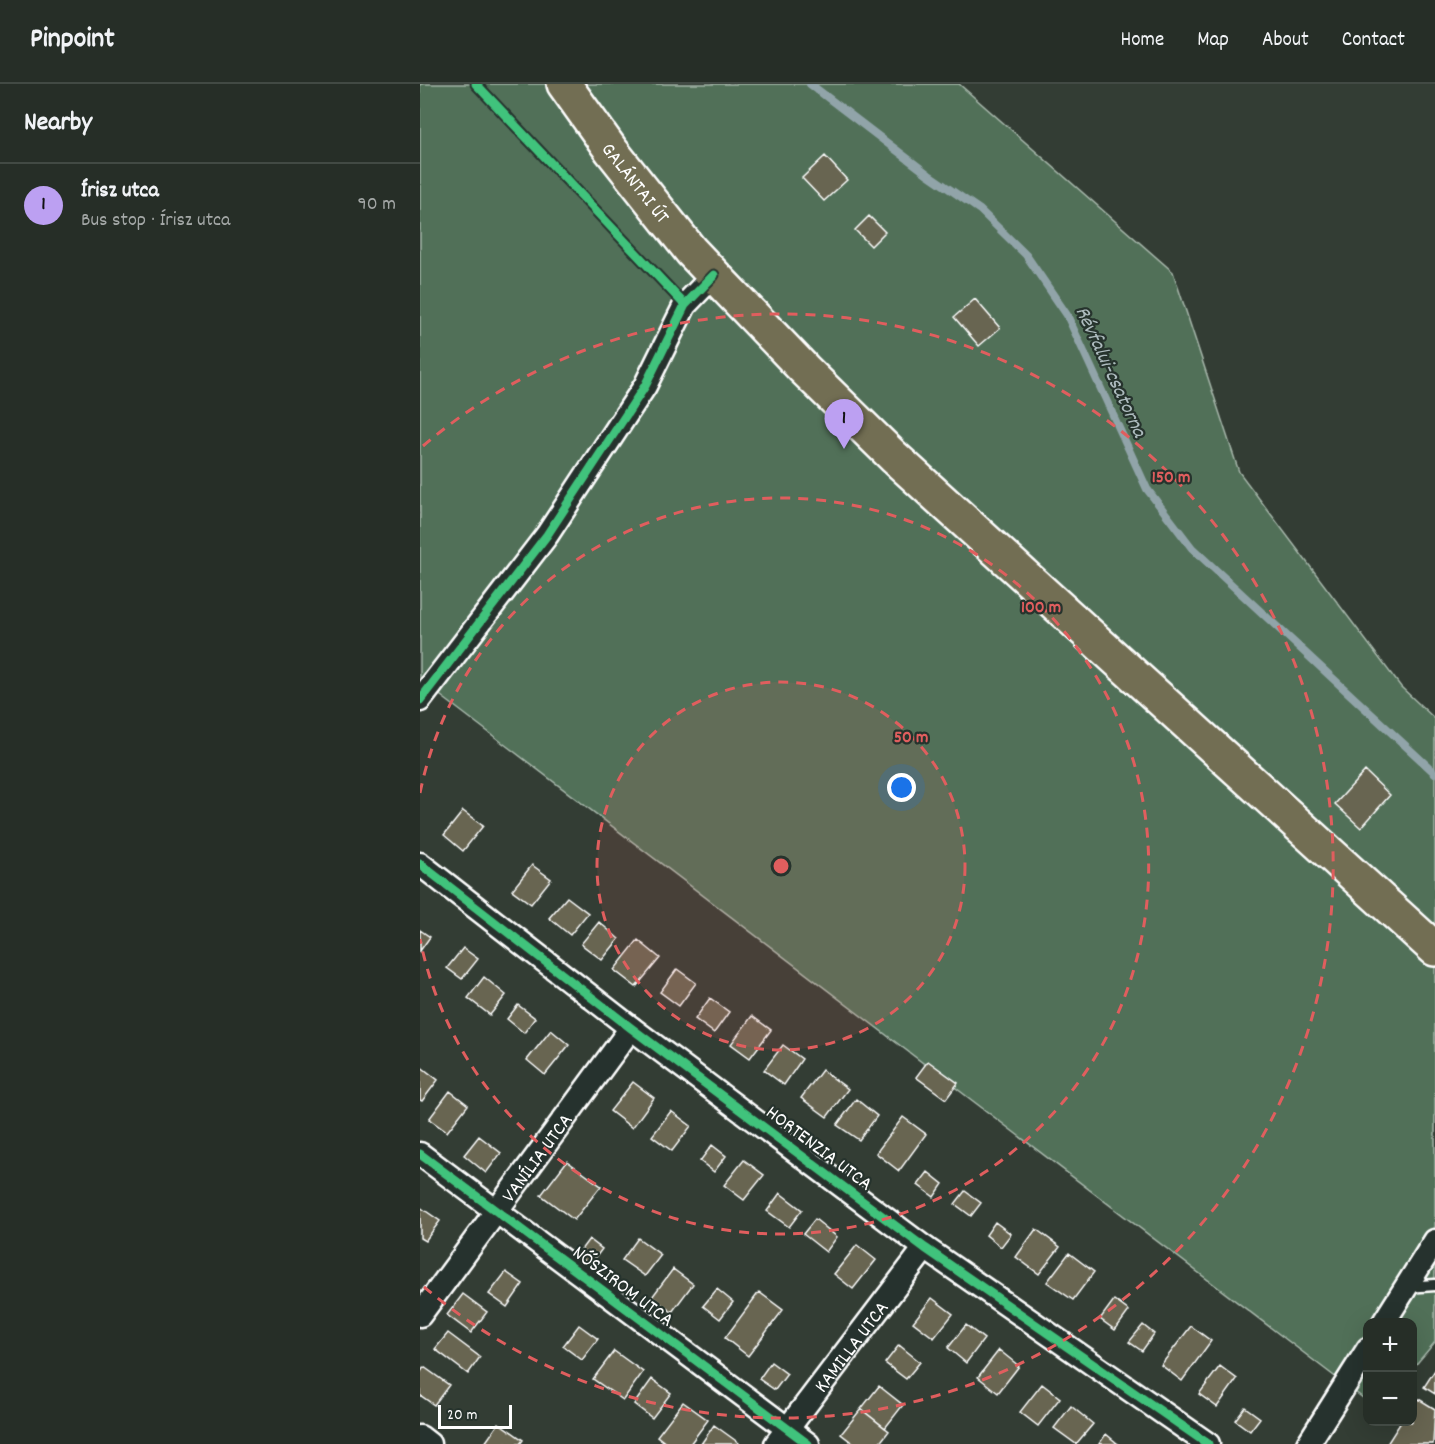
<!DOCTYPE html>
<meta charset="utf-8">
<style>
:root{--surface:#262e27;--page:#323a33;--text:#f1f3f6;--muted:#a4a8a7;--line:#424a44;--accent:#bca0f2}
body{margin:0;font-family:Dekko,sans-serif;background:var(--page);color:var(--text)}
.controls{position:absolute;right:18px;bottom:18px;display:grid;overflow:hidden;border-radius:12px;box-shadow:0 6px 24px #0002}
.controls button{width:54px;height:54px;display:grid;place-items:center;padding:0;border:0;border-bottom:2px solid var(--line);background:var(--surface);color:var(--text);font:30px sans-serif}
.scale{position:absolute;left:18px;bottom:15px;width:74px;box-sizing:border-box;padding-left:6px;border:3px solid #fff;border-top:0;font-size:16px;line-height:21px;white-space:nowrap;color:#fff;-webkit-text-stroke:4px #26332d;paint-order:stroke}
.you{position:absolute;left:482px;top:704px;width:21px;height:21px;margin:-15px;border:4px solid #fff;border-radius:50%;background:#1a73e8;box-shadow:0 0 0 9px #1a73e833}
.badge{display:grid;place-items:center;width:39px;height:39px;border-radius:50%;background:var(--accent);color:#111;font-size:20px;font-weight:700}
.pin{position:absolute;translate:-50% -50px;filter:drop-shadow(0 2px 3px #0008)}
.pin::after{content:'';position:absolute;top:32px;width:21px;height:18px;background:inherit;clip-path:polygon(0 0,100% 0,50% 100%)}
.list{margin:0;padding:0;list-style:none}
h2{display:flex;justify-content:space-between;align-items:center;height:78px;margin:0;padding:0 24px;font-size:26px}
h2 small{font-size:20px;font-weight:400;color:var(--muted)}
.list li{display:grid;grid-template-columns:39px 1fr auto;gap:18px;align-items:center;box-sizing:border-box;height:84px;padding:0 24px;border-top:2px solid var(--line)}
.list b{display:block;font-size:22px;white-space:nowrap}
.list p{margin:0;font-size:20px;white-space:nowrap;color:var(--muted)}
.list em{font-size:20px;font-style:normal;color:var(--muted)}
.map{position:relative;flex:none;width:1015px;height:1360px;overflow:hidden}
header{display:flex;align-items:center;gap:36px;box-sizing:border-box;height:84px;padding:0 30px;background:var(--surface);border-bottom:2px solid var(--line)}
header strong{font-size:28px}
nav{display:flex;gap:33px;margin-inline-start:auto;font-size:21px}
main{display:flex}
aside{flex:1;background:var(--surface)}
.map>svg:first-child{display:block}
</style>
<header>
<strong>Pinpoint</strong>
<nav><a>Home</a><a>Map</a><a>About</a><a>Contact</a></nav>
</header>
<main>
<aside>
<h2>Nearby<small></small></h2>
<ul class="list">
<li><span class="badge">1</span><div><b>Írisz utca</b><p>Bus stop · Írisz utca</p></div><em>90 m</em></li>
</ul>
</aside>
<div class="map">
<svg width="1015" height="1360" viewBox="0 0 1015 1360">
<rect width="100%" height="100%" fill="#333d34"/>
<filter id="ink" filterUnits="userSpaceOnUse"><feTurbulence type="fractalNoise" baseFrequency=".0167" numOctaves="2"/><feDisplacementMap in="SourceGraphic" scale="12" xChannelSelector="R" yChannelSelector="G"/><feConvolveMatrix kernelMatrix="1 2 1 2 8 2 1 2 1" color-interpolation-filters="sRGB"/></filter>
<g filter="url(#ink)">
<path fill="#517059" stroke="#a8b8ac" stroke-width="1.5" d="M0,0H539L753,188L819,388L981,603L1015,635V1258L993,1284L992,1238H948L947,1317L0,596Z"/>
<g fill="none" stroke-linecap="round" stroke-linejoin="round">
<path stroke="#91a4a9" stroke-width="8" d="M390,0L509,91L560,126L606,171L647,231L727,405L772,464L1015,689"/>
</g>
<path fill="#676551" stroke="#fff" stroke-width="1.5" d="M405,72L427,96L404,117L382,94Z
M449,132L465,148L451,162L435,146Z
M555,215L580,244L559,262L534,233Z
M945,687L970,711L941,744L915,720Z
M43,727L63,742L43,767L24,751Z
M112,781L131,795L111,820L92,806Z
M147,813L168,829L150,851L129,834Z
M179,838L199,855L182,876L161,860Z
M0,846L10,853L0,867Z
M218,856L240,874L216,903L194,886Z
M43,864L58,875L42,895L27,884Z
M257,885L276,899L259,922L240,908Z
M64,893L86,911L70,931L48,914Z
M290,914L309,928L294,949L275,935Z
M98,921L115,934L104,949L87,935Z
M332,932L351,946L330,974L311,960Z
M131,946L149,961L125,991L107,976Z
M363,961L382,975L364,1001L344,986Z
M508,977L538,999L526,1015L496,993Z
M0,982L18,996L2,1017L0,1016Z
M402,986L428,1005L407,1033L381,1014Z
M213,998L234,1014L212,1044L190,1027Z
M30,1007L48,1021L27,1048L9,1035Z
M436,1015L457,1032L439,1056L417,1041Z
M251,1027L271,1042L252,1067L232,1052Z
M483,1033L506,1050L479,1087L456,1069Z
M59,1052L81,1069L66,1089L44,1071Z
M292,1061L306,1072L294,1088L280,1077Z
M324,1076L344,1091L324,1116L304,1101Z
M147,1077L181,1102L154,1136L121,1111Z
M508,1088L523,1100L514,1113L498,1101Z
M545,1107L561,1119L551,1132L535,1120Z
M360,1109L382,1126L369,1143L347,1127Z
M0,1123L20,1137L5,1157L0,1154Z
M395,1135L417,1153L406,1168L383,1150Z
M575,1138L591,1150L581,1163L566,1151Z
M616,1145L640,1163L619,1190L596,1173Z
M218,1154L241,1171L225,1192L202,1176Z
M169,1155L182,1165L170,1181L157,1171Z
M437,1161L456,1176L433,1205L414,1190Z
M649,1169L674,1188L653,1216L627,1198Z
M253,1185L273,1200L252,1228L232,1213Z
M86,1188L103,1200L87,1223L69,1210Z
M297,1205L313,1218L300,1235L283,1222Z
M339,1208L363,1226L328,1272L305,1254Z
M43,1210L67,1228L51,1249L27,1231Z
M512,1214L533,1230L514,1254L493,1238Z
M694,1216L709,1227L695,1246L680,1235Z
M159,1241L178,1255L162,1276L143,1262Z
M546,1241L564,1255L546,1279L528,1264Z
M723,1241L734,1250L722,1267L709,1258Z
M771,1242L791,1257L762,1297L741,1281Z
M28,1249L60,1273L48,1290L15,1265Z
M479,1261L500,1278L486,1295L465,1279Z
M579,1266L599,1282L578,1309L558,1293Z
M194,1267L223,1288L203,1316L173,1295Z
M351,1278L367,1290L355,1306L339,1295Z
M800,1282L817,1295L797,1323L779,1310Z
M4,1283L29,1301L14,1321L0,1311V1289Z
M1015,1286V1310L1004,1303Z
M232,1295L251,1309L232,1334L214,1320Z
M622,1300L640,1314L618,1342L600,1328Z
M459,1302L483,1321L465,1344L441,1325Z
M997,1314L1015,1325L1013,1360H967L981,1338H992V1320Z
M263,1318L288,1336L270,1360H247L237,1352Z
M651,1322L673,1340L656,1360L634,1344Z
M825,1323L840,1334L830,1347L815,1336Z
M441,1325L469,1347L459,1360H434L421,1350Z
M79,1339L103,1356L100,1360L65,1359Z
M294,1341L319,1359L318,1360H281Z
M686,1350L698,1360H679Z"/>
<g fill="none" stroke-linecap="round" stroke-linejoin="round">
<defs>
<path id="lane" d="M987,1203L1015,1201"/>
<g id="street">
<path d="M0,616L127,451L225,302L265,221L294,191"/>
<path d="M0,780L211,944L505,1164L788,1360"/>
<path d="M0,1070L388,1360"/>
<path id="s1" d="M0,1231L211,944"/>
<path d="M964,1238L1015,1157"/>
<path d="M0,1353L9,1360"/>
<path id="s2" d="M356,1360L505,1164"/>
<path d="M888,1360L948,1265"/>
</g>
<g id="primary">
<path id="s3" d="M144,0L191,66L271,167L384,285L474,373L1015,865"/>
</g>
</defs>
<use href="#lane" stroke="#fff" stroke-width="15"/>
<use href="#street" stroke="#fff" stroke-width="27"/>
<use href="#primary" stroke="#fff" stroke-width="38"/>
<use href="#lane" stroke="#26332d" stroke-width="10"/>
<use href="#street" stroke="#26332d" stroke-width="22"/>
<use href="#primary" stroke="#726e52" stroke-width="33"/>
<defs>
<path id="cycleway" d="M56,0L265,221
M0,616L127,451L225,302L265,221L294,191
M0,780L211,944L505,1164L788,1360
M0,1070L388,1360"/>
</defs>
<use href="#cycleway" stroke="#26332d" stroke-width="13"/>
<use href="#cycleway" stroke="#40c37c" stroke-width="9"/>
</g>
</g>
<circle cx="361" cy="782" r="184" fill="#e05e5e" fill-opacity=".12"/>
<g fill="none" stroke="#e05e5e" stroke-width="3" stroke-dasharray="10 8">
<circle cx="361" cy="782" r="184"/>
<path d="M0 709A368 368 0 1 1 0 855"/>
<path d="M3 362A552 552 0 1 1 3 1202"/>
</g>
<g text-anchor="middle" stroke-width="4.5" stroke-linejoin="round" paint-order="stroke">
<g font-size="20" fill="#fff" stroke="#26332d">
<text dy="7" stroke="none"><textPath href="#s3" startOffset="122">GALÁNTAI ÚT</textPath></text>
<text transform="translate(400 1063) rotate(37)" y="7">HORTENZIA UTCA</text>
<text dy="7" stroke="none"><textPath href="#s1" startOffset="196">VANÍLIA UTCA</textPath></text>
<text transform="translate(204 1201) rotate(37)" y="7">NŐSZIROM UTCA</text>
<text dy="7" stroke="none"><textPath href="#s2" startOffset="123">KAMILLA UTCA</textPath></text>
</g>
<g font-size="21" font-style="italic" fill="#adbbbe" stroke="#26332d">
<text transform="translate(692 287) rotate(65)" y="7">Révfalui-csatorna</text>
</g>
</g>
<circle cx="361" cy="782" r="9" fill="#e05e5e" stroke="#26332d" stroke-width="3"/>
<g font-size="18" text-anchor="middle" font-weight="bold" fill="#e05e5e" stroke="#26332d" stroke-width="4.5" stroke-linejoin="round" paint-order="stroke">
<text x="751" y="398">150 m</text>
<text x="621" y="528">100 m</text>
<text x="491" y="658">50 m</text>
</g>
</svg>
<div class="controls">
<button>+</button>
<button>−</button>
</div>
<div class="scale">20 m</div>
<div class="you"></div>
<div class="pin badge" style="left:424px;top:365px">1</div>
</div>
</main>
